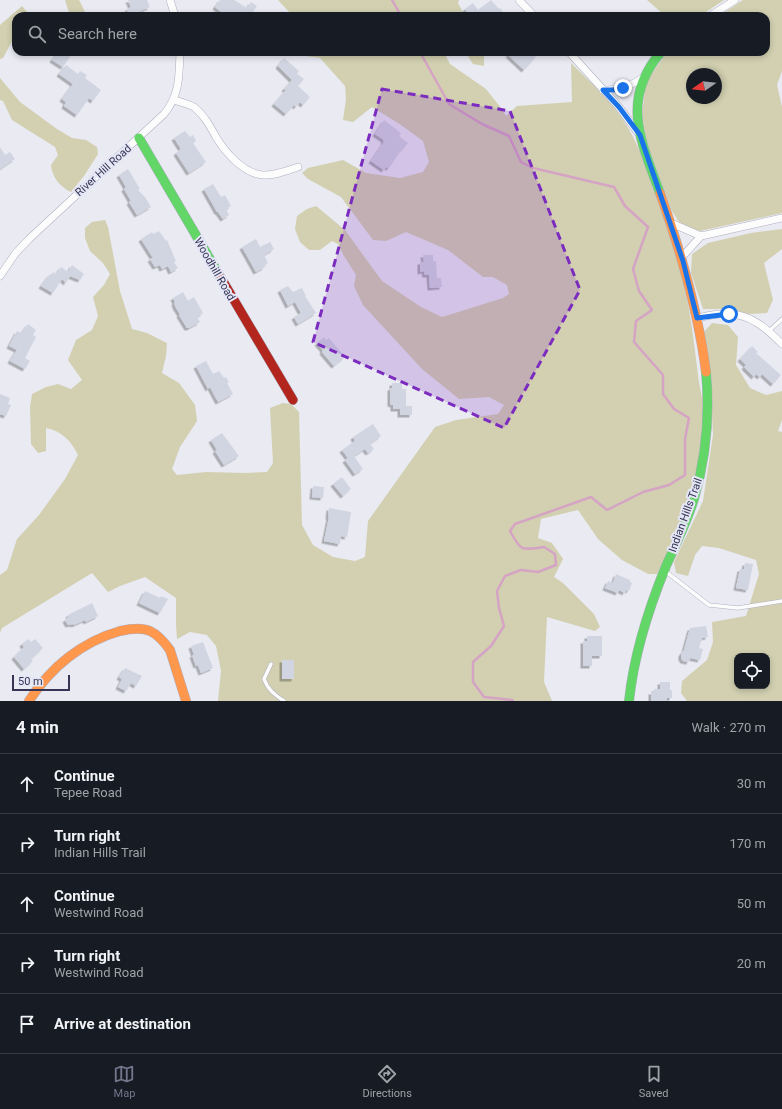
<!DOCTYPE html>
<meta charset="utf-8">
<style>
:root{--surface:#171b24;--page:#242831;--text:#f1f3f6;--muted:#9ea1a6;--line:#363941;--accent:#75758b}
body{margin:0;font-family:Roboto,sans-serif;background:var(--page);color:var(--text)}
.controls{position:absolute;right:12px;bottom:12px;display:grid;overflow:hidden;border-radius:8px;box-shadow:0 2px 6px #0003}
.controls button{width:36px;height:36px;display:grid;place-items:center;padding:0;border:0;border-bottom:1px solid var(--line);background:var(--surface);color:var(--text);font:20px sans-serif}
.compass{position:absolute;left:686px;top:68px;width:36px;height:36px;border-radius:50%;background:var(--surface);box-shadow:0 2px 6px #0003;rotate:256deg}
.scale{position:absolute;left:12px;bottom:10px;width:58px;box-sizing:border-box;padding-left:4px;border:2px solid #363654;border-top:0;font-size:11px;line-height:14px;white-space:nowrap;color:#363654;-webkit-text-stroke:3px #e5e6f6;paint-order:stroke}
.stop{position:absolute;width:12px;height:12px;margin:-9px;border:3px solid #1a73e8;border-radius:50%;background:#fff}
.stop.end{background:#1a73e8;border-color:#fff;box-shadow:0 1px 4px #0008}
.list{margin:0;padding:0;list-style:none}
h2{display:flex;justify-content:space-between;align-items:center;height:52px;margin:0;padding:0 16px;font-size:17px}
h2 small{font-size:13px;font-weight:400;color:var(--muted)}
.list li{display:grid;grid-template-columns:26px 1fr auto;gap:12px;align-items:center;box-sizing:border-box;height:60px;padding:0 16px;border-top:1px solid var(--line)}
.list b{display:block;font-size:15px;white-space:nowrap}
.list p{margin:0;font-size:13px;white-space:nowrap;color:var(--muted)}
.list em{font-size:13px;font-style:normal;color:var(--muted)}
.icon{flex:none;width:22px;height:22px;fill:none;stroke:currentColor;stroke-width:2;stroke-linecap:round;stroke-linejoin:round}
.map{position:relative;flex:none;width:782px;height:701px;overflow:hidden}
.search{position:absolute;background:var(--surface);box-shadow:0 2px 6px #0003;left:12px;right:12px;top:12px;height:44px;display:flex;align-items:center;gap:10px;box-sizing:border-box;padding:0 14px;border-radius:12px;color:var(--muted);font-size:15px}
.sheet{height:352px;background:var(--surface)}
nav{display:flex;justify-content:space-around;align-items:center;box-sizing:border-box;height:56px;border-top:1px solid var(--line);background:var(--surface);font-size:11px;color:var(--muted)}
nav a{display:grid;justify-items:center;gap:2px}
nav .on{color:var(--accent)}
.map>svg:first-child{display:block}
</style>
<div class="map">
<svg width="782" height="701" viewBox="0 0 782 701">
<defs>
<filter id="shadow"><feDropShadow dx="-2.5" dy="2.5" stdDeviation="0" flood-color="#0004"/></filter>
</defs>
<rect width="100%" height="100%" fill="#e9eaf2"/>
<path fill="#d2d0b1" fill-rule="evenodd" d="M65,0H79L87,16H70Z
M278,0H459L458,3L465,16H291V14Z
M647,0H724L700,16H663V14Z
M743,0H782V71L777,85L782,107V213L700,231L691,229L679,222L672,211L646,141L642,114L646,82L667,52H766V16H719ZM692,74H716V98H692Z
M22,6L29,14L28,16H16V34L3,58L0,59V25Z
M298,52H444L450,64L486,89L501,108L506,116L517,106L572,102L571,63C591,83 613,102 627,126C641,150 650,176 659,201C668,228 677,255 683,282C691,312 694,344 698,375C699,387 704,401 704,413C703,468 681,525 657,574H648L622,560L598,539L578,510L541,519L538,538L552,543L563,559L554,577L563,583L594,614L600,627L595,631L547,617L544,682L552,701H218L221,671L216,646L207,635L190,632L177,639L176,625V598L145,577L120,586L108,592L92,573L2,628L0,633V575L7,570L17,539L39,515L65,479L78,455C71,441 62,431 46,428V451L38,453L31,444L30,407L32,394L46,387L58,384L71,389L82,380L68,360L76,340L92,330L98,316L93,297L104,285L110,274L103,263L90,251L85,238V228L92,222L105,220L108,227L120,291L132,329L147,333L167,343L166,356L162,373L179,383L195,405L197,421L180,447L172,469L177,475L206,472L246,473L267,472L273,463L270,408L283,403L291,404L299,412L302,525L313,545L333,557L355,561L365,557L368,521L435,427L456,420L498,414L504,405L489,397L459,399L422,369L363,305L354,286L356,275L344,256L338,244L332,241L320,250H309L300,242L295,229L297,216L307,209L316,206L345,230L382,281L421,307L442,317L503,298L509,294L507,285L493,277H483L448,250L406,232L386,241L373,240L341,197L308,179L302,173L308,168L343,160L366,173L400,178L423,172L429,162L423,141L401,125L372,107L353,122L343,120L346,99L345,86L320,58L299,55Z
M465,52H484V66L473,64Z
M0,78L20,102L57,129L72,138L86,140L97,147L98,154L84,176L71,192C60,187 52,177 51,165L58,155L55,147L12,120L3,101L0,100Z
M782,229V249L764,263L773,300L767,313L749,314L729,309H703L691,273L692,254L708,243L751,233Z
M712,323L728,325L738,337L736,365L750,388L766,395L782,391V420L778,431L782,432V701H687L681,693L682,681L707,660L713,642L712,622L746,616L759,574L756,560L719,548L702,546L695,555L688,576L676,573L674,562L703,501L713,435L710,371L704,332ZM737,656H767V686H737Z"/>
<g fill="none" stroke-linecap="round" stroke-linejoin="round">
<path stroke="#d5a3c3" stroke-width="2.5" d="M392,0L401,16
M420,52L449,104L482,124L509,136L521,162L533,168L614,187L625,206L648,227L633,269L639,291L652,310L636,321L634,342L663,375V394L674,409L689,418L685,439V475L669,485L643,492L607,510L591,497L515,524L510,531C521,552 522,550 544,547L555,554L556,565L538,572L521,570L505,576L497,591L499,608L504,626L491,646L473,662V682L484,697L512,700L513,701"/>
</g>
<path fill="#d1d5e2" filter="url(#shadow)" d="M128,0H147L150,7L136,13V15L129,16L127,9L131,7Z
M220,0H234L247,8L251,2L257,6L250,16H226L215,7Z
M491,0L499,9L500,8L506,16H490L487,12L481,16L478,11L470,16L465,9L473,3L478,10Z
M58,52H73L63,67L52,60Z
M511,52H531L536,57L524,70L508,55Z
M284,58L299,71L297,74L304,79L298,86L310,97L303,105L300,102L296,107L294,105L286,114L274,104L286,90L284,89L292,80L278,66Z
M66,65L78,74L80,71L87,75L85,78L101,90L93,101L89,98L77,115L64,106L66,102L62,99L73,84L59,74Z
M384,120L401,133L399,136L408,143L403,149H402L389,168L386,167L384,170L371,161L384,142L383,141L384,140L375,134Z
M185,131L190,137L193,135L196,141L193,143L206,162L189,173L176,153L181,149L174,138Z
M0,147L5,155L10,152L15,159L0,169Z
M128,169L140,189L138,190L145,197L151,207L137,215L129,202L131,201L124,189L126,187L119,175Z
M213,184L221,197L225,195L231,206L226,209L229,215L223,219L218,212H217L204,189Z
M159,231L166,241L167,240L176,261L174,262L178,268L171,272L168,266L162,269L160,265L155,267L150,259L153,258L141,239L152,232L153,234Z
M256,239L260,247L270,242L274,249L264,255L268,263L264,265L265,267L256,272L242,247Z
M423,255H433V261H436L437,278H441L442,287L430,288L429,275H425L424,271L420,272V262H424Z
M72,265L84,274L80,280L70,276L66,283L62,279L53,293L41,286L50,274L51,275L53,272L56,274L61,267L68,272Z
M288,286L293,292L302,288L306,296H305L316,313L298,324L294,317L301,313L295,302L288,306L280,290Z
M183,292L188,301L194,297L203,313L197,317L200,322L189,328H187L179,315L180,314L176,308L174,303L175,302L173,298Z
M28,324L36,330L33,335L36,337L25,358L30,361L25,369L10,361L17,350L9,346L17,331L21,333Z
M324,337L326,340L329,338L345,357L334,366L322,352L323,350L317,343Z
M752,346L758,352L756,353L781,375L773,384L762,374L760,377L756,374L754,377L744,367L746,365L740,359Z
M206,361L213,374L219,371L224,378L226,377L229,382L227,383L233,394L218,402L210,387L208,389L196,366Z
M392,383H402V389H406V406H412V415H400V409H393V405L390,404V388H392Z
M0,394L10,398L8,404L11,405L6,416L0,414Z
M373,424L381,436L370,444L374,449L368,453L365,449L354,456L363,469L355,474L345,460L348,458L342,450L355,441L353,437Z
M222,433L239,456L224,465L215,451L217,450L211,440Z
M342,477L351,489L343,496L333,484Z
M313,486L324,487L323,498L312,497Z
M329,508L351,512L347,537L341,536L340,544L324,541L329,517H328Z
M745,563L753,564L748,590L736,588L740,569H744Z
M616,574L630,580V582L632,583L629,591L626,590L625,593L619,590L618,593L605,588L608,581L613,583Z
M145,591L160,598L161,596L168,599L160,613L139,603Z
M92,603L98,616L86,622L85,620L74,625L73,624L68,625L65,620L69,617L68,615Z
M706,626L708,637L702,638L699,648L703,649L700,660L690,658L689,662L683,661L681,658V654L684,650L690,628Z
M587,636H602V656H592V666H583V641H587Z
M28,639L31,642L35,639L43,648L31,659L33,661L24,669L14,657L24,647L22,644Z
M203,642L213,668L201,673L198,665L196,666L192,655H194L191,646Z
M282,660H294V679H282Z
M125,668L142,676L136,686L131,683L126,691L118,687L122,679L119,677Z
M660,682H670V690H672V698H667V701H651V692H654V689H660Z"/>
<g fill="none" stroke-linecap="round" stroke-linejoin="round">
<defs>
<path id="lane" d="M769,331L782,319
M665,571L709,605L738,608L782,601
M271,664L264,679C268,690 275,695 284,701"/>
<path id="street" d="M170,0L175,16
M519,0L534,16
M710,16L735,0
M569,52L619,107L639,134
M603,90C619,91 631,86 644,77
M174,100C181,102 189,104 194,107C204,115 210,126 216,137C225,152 243,173 262,175C274,176 286,171 298,167
M671,223L701,236
M682,257L701,236L782,218
M0,276L15,254L29,239L164,114C180,95 179,76 180,52
M697,318C707,316 718,313 728,314C751,314 767,329 782,344"/>
<path id="fast" d="M139,138L221,278
M660,193C641,141 620,100 661,52
M629,701C634,654 648,610 666,566C676,544 687,522 694,499C706,458 710,415 706,372"/>
<path id="slow" d="M660,193C681,252 698,310 706,372
M29,701C50,668 81,642 120,631C129,629 141,627 150,631C159,635 165,643 170,650L186,701"/>
<path id="jam" d="M221,278L293,400"/>
</defs>
<use href="#lane" stroke="#afafc0" stroke-width="4.5"/>
<use href="#street" stroke="#afafc0" stroke-width="8"/>
<use href="#fast" stroke="#afafc0" stroke-width="10"/>
<use href="#slow" stroke="#afafc0" stroke-width="10"/>
<use href="#jam" stroke="#afafc0" stroke-width="10"/>
<use href="#lane" stroke="#fcfcfd" stroke-width="3.5"/>
<use href="#street" stroke="#fcfcfd" stroke-width="7"/>
<use href="#fast" stroke="#63d668" stroke-width="9"/>
<use href="#slow" stroke="#ff974d" stroke-width="9"/>
<use href="#jam" stroke="#b3261e" stroke-width="9"/>
</g>
<g fill="none" stroke-linecap="round" stroke-linejoin="round">
<path stroke="#1a73e8" stroke-width="5" d="M623,88L613,90H603L619,107L640,135L683,261L697,318L729,314"/>
</g>
<path fill="#7b2cbf" fill-opacity="0.2" stroke="#7b2cbf" stroke-width="3" stroke-dasharray="8 5" stroke-linejoin="round" d="M382,89L510,111L580,290L504,428L313,342Z"/>
<g text-anchor="middle" stroke-width="4" stroke-linejoin="round" paint-order="stroke">
<g font-size="11" fill="#363654" stroke="#e5e6f6">
<text transform="translate(103 170) rotate(-42)" y="4">River Hill Road</text>
<text transform="translate(215 269) rotate(60)" y="4">Woodhill Road</text>
<text transform="translate(685 515) rotate(-70)" y="4">Indian Hills Trail</text>
</g>
</g>
</svg>
<div class="controls">
<button><svg class="icon" aria-label="locate" viewBox="0 0 24 24"><circle cx="12" cy="12" r="6"/><path d="M12 2v4M12 18v4M2 12h4M18 12h4"/></svg></button>
</div>
<svg class="compass" viewBox="-18 -18 36 36"><path d="M0-13l5 13h-10z" fill="#e53935"/><path d="M0 13l5-13h-10z" fill="#9ea1a6"/></svg>
<div class="scale">50 m</div>
<div class="stop" style="left:729px;top:314px"></div>
<div class="stop end" style="left:623px;top:88px"></div>
<div class="search"><svg class="icon" aria-label="search" viewBox="0 0 24 24"><circle cx="10" cy="10" r="6"/><path d="M15 15l6 6"/></svg>Search here</div>
</div>
<section class="sheet">
<h2>4 min<small>Walk · 270 m</small></h2>
<ul class="list">
<li><svg class="icon" aria-label="ahead" viewBox="0 0 24 24"><path d="M12 20V5M6 11l6-6 6 6"/></svg><div><b>Continue</b><p>Tepee Road</p></div><em>30 m</em></li>
<li><svg class="icon" aria-label="right" viewBox="0 0 24 24"><path d="M7 20v-9h11M14 6l5 5-5 5"/></svg><div><b>Turn right</b><p>Indian Hills Trail</p></div><em>170 m</em></li>
<li><svg class="icon" aria-label="ahead" viewBox="0 0 24 24"><path d="M12 20V5M6 11l6-6 6 6"/></svg><div><b>Continue</b><p>Westwind Road</p></div><em>50 m</em></li>
<li><svg class="icon" aria-label="right" viewBox="0 0 24 24"><path d="M7 20v-9h11M14 6l5 5-5 5"/></svg><div><b>Turn right</b><p>Westwind Road</p></div><em>20 m</em></li>
<li><svg class="icon" aria-label="arrive" viewBox="0 0 24 24"><path d="M6 21V4h12l-3 4 3 4H6"/></svg><div><b>Arrive at destination</b></div></li>
</ul>
</section>
<nav>
<a class="on"><svg class="icon" aria-label="map" viewBox="0 0 24 24"><path d="M3 6l6-2 6 2 6-2v14l-6 2-6-2-6 2zM9 4v14M15 6v14"/></svg>Map</a>
<a><svg class="icon" aria-label="directions" viewBox="0 0 24 24"><path d="M12 3l9 9-9 9-9-9zM9 14v-3h6M13 9l2 2-2 2"/></svg>Directions</a>
<a><svg class="icon" aria-label="saved" viewBox="0 0 24 24"><path d="M7 4h10v16l-5-4-5 4z"/></svg>Saved</a>
</nav>
